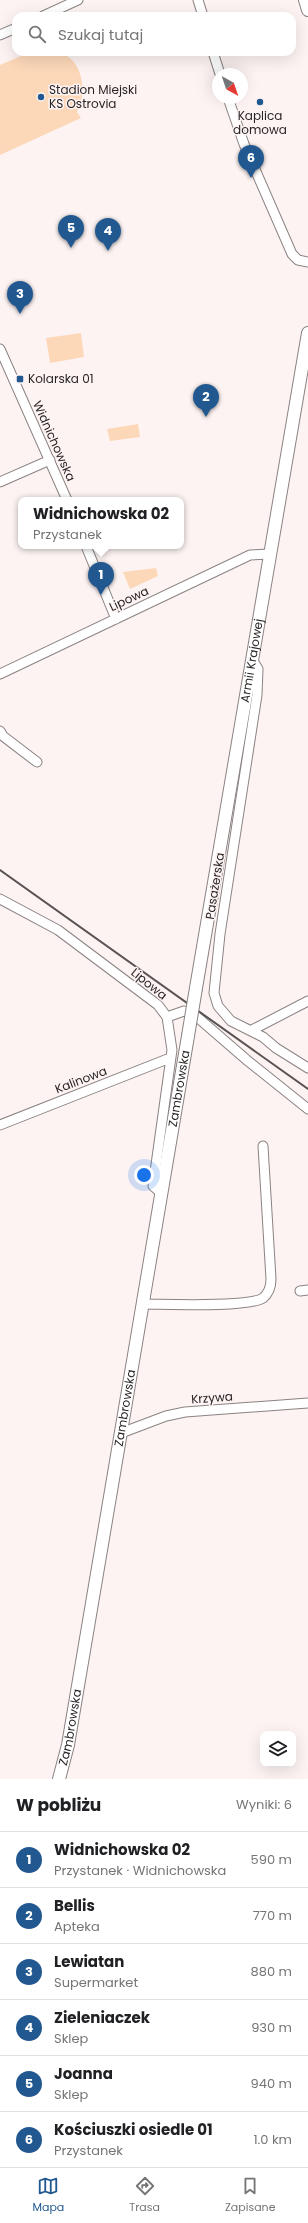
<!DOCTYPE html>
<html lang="pl">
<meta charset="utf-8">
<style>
:root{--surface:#fff;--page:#f2f2f2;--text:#202124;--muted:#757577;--line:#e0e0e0;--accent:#215890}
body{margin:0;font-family:Poppins,sans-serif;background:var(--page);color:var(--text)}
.controls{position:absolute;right:12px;bottom:12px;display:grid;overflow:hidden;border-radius:8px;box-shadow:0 4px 16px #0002}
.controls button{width:36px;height:36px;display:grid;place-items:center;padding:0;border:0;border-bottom:1px solid var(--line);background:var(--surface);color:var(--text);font:20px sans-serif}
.compass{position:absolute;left:212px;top:68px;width:36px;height:36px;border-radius:50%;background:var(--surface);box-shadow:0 4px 16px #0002;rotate:140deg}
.you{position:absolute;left:144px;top:1175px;width:14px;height:14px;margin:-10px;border:3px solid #fff;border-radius:50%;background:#1a73e8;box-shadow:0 0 0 6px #1a73e833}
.badge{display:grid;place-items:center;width:26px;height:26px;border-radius:50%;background:var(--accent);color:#fff;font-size:13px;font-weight:700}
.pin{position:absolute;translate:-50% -33px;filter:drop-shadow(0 1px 2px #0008)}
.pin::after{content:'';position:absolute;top:21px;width:14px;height:12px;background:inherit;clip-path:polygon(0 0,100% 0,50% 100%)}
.popup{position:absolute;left:18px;top:497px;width:166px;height:52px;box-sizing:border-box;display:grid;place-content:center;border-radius:8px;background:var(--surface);filter:drop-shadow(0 1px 3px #0005);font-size:13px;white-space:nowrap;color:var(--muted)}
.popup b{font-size:15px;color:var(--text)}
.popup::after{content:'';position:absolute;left:50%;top:100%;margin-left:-8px;border:8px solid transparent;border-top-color:var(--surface)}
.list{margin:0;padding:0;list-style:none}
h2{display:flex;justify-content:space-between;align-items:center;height:52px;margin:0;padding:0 16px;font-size:17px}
h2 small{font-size:13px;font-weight:400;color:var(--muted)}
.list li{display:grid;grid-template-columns:26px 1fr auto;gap:12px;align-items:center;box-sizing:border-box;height:56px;padding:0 16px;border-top:1px solid var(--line)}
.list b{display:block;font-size:15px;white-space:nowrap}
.list p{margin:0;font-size:13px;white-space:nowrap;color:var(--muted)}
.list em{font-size:13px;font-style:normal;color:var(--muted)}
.icon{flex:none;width:22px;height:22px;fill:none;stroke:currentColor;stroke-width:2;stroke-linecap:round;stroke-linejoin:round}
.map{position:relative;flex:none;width:308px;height:1779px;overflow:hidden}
.search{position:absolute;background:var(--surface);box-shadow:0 4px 16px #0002;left:12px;right:12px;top:12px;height:44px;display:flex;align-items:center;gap:10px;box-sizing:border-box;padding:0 14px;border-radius:12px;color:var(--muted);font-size:15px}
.sheet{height:388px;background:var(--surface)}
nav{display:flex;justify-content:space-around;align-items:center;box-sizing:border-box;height:56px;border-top:1px solid var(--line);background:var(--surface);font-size:11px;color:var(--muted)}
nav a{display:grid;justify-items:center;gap:2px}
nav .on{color:var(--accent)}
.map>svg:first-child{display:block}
</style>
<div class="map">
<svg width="308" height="1779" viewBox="0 0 308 1779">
<rect width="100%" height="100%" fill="#fdf3f3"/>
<path fill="#fcd8b8" d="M30,52C39,52 53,49 61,53C84,61 87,94 77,112L81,118L0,155V65Z
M81,333L84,357L50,363L46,338Z
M138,424L140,437L110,441L107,429Z
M156,568L158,576L130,589L123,572Z"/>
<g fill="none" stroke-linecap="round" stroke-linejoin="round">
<defs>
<path id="minor" d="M198,0L203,16
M43,16L78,0
M0,35L16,28
M213,52L220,74
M228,98L244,144L292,254L298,260L308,262
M0,349L67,500
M0,482L50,460
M86,546L116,619
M253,661L258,669L257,695L220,934L214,993L218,1006L231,1021L263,1037L276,1048L308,1068
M0,674L250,555L270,554
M0,731L3,736L37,762
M0,899L58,930L158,1005L167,1017L172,1050L153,1186L162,1194
M167,1017L184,1011L196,1016L248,1061L308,1109
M252,1030L308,1001
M0,1125L170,1058
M300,1291L308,1290
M143,1304C165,1304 248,1308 263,1298C269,1293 271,1286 271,1279L263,1146
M121,1433L166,1416L185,1412L308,1403"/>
<g id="major">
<path d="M305,0L308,10"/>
<path id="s1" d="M196,988L308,333"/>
<path id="s2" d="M59,1779L68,1745L188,1036"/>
</g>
</defs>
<use href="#minor" stroke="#8b8282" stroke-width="11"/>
<use href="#major" stroke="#8b8282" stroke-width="14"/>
<use href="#minor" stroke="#fff" stroke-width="9"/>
<use href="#major" stroke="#fff" stroke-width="12"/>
<path stroke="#585353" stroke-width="2" d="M0,870L308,1089"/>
<defs>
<path id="major-bridge" d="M188,1036L196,988"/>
</defs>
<use href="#major-bridge" stroke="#8b8282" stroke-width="14" stroke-linecap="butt"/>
<use href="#major-bridge" stroke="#fff" stroke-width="12"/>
</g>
<g fill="#215890" stroke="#fdf3f3" stroke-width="1.5">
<circle cx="41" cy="97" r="4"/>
<circle cx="260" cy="102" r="4"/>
<rect x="16" y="375" width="8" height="8" rx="2"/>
</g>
<g text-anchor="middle" stroke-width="3" stroke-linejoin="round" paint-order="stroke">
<g font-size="12" fill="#292525" stroke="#fdf3f3" text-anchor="start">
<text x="49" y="94">Stadion Miejski<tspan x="49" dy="14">KS Ostrovia</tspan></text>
<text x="260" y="120" text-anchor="middle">Kaplica<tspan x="260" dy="14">domowa</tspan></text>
<text x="28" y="383">Kolarska 01</text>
</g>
<g font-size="12" fill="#292525" stroke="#fdf3f3">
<text transform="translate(54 441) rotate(66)" y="4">Widnichowska</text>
<text transform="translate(129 599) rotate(-25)" y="4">Lipowa</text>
<text dy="4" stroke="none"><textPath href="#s1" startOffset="332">Armii Krajowej</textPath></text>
<text transform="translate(215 886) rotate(-81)" y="4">Pasażerska</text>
<text transform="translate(149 984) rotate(39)" y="4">Lipowa</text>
<text transform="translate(81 1080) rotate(-21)" y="4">Kalinowa</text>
<text dy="4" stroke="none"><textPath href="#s2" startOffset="701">Zambrowska</textPath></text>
<text transform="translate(212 1398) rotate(-4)" y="4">Krzywa</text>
<text dy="4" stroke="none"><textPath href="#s2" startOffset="377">Zambrowska</textPath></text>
<text dy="4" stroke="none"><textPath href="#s2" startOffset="53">Zambrowska</textPath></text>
</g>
</g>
</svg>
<div class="controls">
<button><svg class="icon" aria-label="layers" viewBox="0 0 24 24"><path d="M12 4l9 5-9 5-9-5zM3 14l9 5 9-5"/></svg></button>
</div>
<svg class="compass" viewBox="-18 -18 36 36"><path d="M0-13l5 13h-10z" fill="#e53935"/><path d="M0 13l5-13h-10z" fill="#757577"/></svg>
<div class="you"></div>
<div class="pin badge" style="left:101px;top:595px">1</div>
<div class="popup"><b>Widnichowska 02</b>Przystanek</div>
<div class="pin badge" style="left:206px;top:417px">2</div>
<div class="pin badge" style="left:20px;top:314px">3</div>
<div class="pin badge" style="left:108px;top:251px">4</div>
<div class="pin badge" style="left:71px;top:248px">5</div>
<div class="pin badge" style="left:251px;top:178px">6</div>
<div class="search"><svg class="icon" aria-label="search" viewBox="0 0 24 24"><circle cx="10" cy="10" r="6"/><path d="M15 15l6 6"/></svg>Szukaj tutaj</div>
</div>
<section class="sheet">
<h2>W pobliżu<small>Wyniki: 6</small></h2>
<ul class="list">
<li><span class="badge">1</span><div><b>Widnichowska 02</b><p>Przystanek · Widnichowska</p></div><em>590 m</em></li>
<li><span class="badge">2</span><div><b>Bellis</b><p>Apteka</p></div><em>770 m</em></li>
<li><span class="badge">3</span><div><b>Lewiatan</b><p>Supermarket</p></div><em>880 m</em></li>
<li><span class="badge">4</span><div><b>Zieleniaczek</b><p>Sklep</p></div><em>930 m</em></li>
<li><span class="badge">5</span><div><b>Joanna</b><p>Sklep</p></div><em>940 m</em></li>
<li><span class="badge">6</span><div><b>Kościuszki osiedle 01</b><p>Przystanek</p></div><em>1.0 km</em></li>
</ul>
</section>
<nav>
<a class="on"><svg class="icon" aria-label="map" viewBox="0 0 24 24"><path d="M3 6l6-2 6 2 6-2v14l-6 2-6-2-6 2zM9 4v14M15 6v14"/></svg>Mapa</a>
<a><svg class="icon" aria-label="directions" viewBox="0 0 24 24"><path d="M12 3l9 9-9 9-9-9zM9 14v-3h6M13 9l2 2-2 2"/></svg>Trasa</a>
<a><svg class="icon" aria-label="saved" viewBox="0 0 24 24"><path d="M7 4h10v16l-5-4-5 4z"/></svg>Zapisane</a>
</nav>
